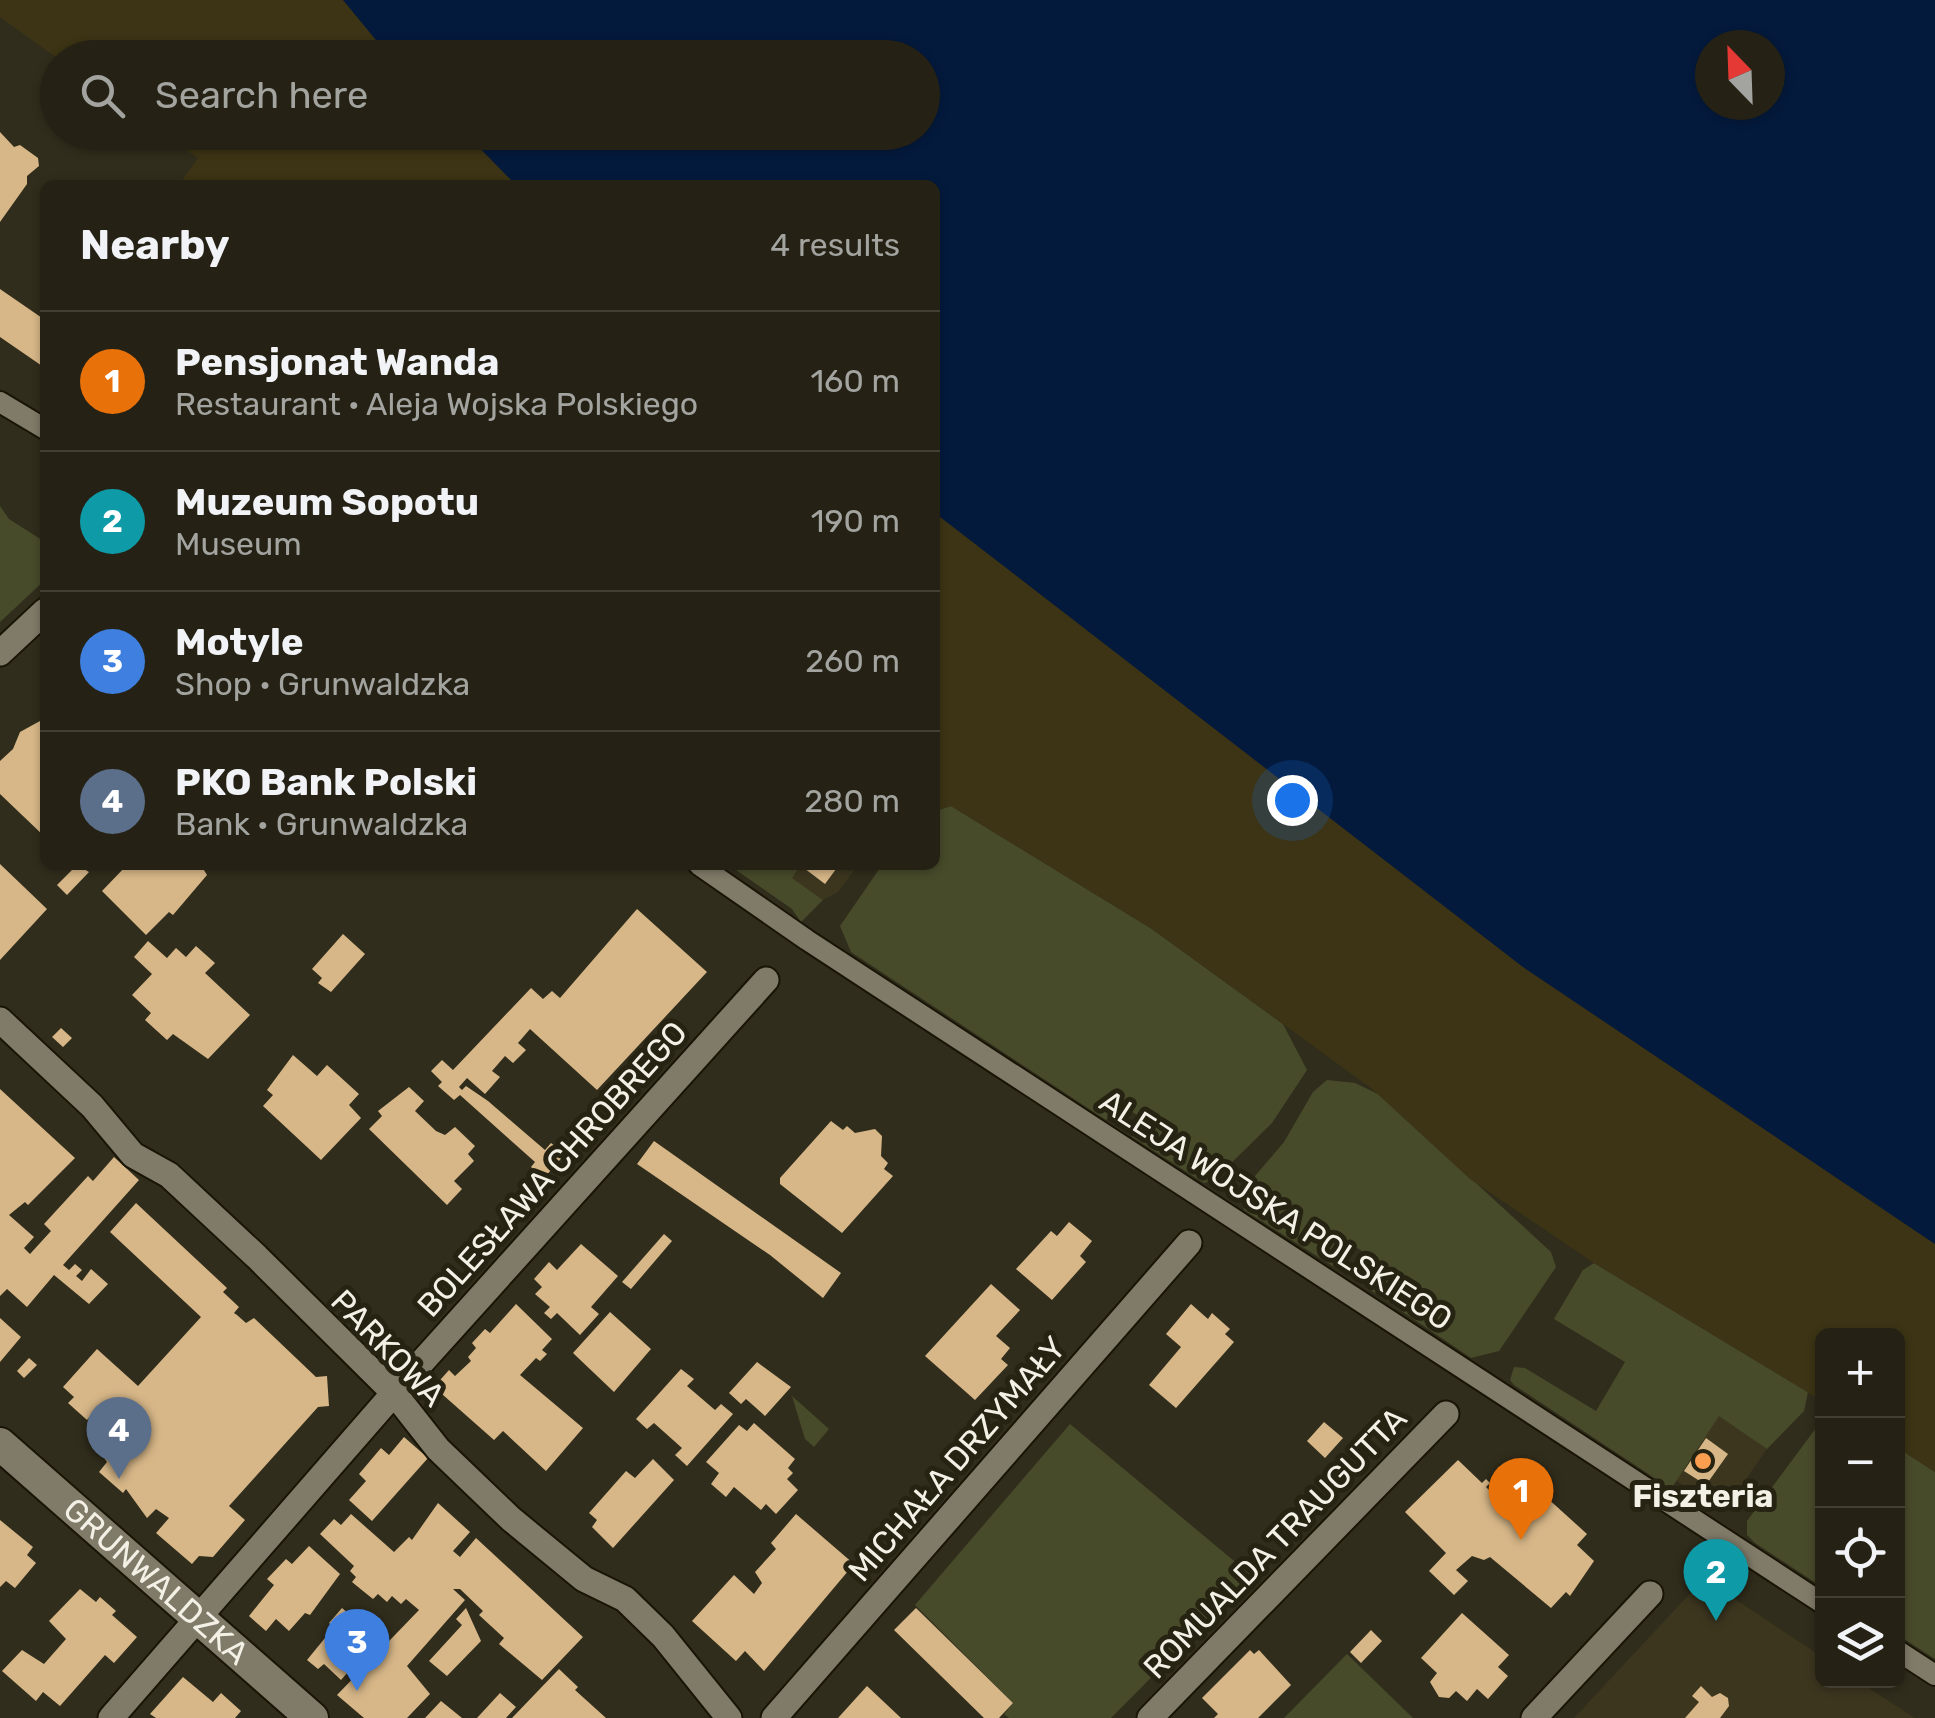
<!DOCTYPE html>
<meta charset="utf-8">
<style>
:root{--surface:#252215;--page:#2d2a1e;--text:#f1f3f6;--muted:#a3a4a0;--line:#423f34;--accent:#db2777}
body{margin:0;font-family:Rubik,sans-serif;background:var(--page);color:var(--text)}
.controls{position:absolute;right:30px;bottom:30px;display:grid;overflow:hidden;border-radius:15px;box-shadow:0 2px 8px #0004}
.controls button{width:90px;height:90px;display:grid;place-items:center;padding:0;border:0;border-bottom:2px solid var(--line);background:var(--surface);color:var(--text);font:50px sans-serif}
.compass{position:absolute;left:1695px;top:30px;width:90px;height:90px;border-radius:50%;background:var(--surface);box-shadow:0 2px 8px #0004;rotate:337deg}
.you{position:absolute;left:1292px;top:800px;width:35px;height:35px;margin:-25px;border:8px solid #fff;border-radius:50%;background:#1a73e8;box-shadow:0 0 0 15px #1a73e833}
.badge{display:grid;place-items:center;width:65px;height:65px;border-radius:50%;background:var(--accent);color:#fff;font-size:32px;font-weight:700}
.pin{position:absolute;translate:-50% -82px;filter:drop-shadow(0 2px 5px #0008)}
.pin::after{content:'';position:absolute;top:52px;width:35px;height:30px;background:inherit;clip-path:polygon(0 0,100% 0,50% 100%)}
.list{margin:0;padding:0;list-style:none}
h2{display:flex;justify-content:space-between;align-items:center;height:130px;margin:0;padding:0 40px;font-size:42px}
h2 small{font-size:32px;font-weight:400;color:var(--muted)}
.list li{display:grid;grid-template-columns:65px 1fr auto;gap:30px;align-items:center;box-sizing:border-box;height:140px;padding:0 40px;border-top:2px solid var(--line)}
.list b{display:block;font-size:38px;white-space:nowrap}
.list p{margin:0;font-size:32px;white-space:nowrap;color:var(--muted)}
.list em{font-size:32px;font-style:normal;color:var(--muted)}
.icon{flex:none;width:55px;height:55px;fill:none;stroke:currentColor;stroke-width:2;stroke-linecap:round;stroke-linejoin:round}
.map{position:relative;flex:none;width:1935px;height:1718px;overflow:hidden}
.search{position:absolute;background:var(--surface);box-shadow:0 2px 8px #0004;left:40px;top:40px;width:900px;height:110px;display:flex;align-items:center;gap:25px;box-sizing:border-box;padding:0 35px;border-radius:55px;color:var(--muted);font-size:38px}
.panel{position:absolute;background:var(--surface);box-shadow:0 2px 8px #0004;left:40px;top:180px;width:900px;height:690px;border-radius:15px}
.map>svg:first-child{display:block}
</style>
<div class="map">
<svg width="1935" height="1718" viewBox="0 0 1935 1718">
<rect width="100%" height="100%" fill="#312d1c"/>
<path fill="#3c361f" d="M793,865H858L838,892L823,900L792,878L798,869Z
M1719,1415L1767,1449L1722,1513L1674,1479Z
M1711,1583L1822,1657V1680L1858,1681L1915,1718H1574L1697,1586Z"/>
<path fill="#474b2a" d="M0,506L9,519L45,542V580L0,622Z
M951,806L1152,929L1283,1024L1307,1070L1272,1123L1214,1180L1204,1183L1132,1137L1143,1119L1118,1103L1106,1120L851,952L840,926L882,865H935V811Z
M729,865H793L798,869L792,878L823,900L801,922L792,909Z
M1327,1080L1355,1083L1380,1095L1551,1252L1556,1267L1499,1351L1471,1358L1366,1287L1381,1263L1354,1246L1339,1270L1244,1210L1243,1190L1284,1142L1313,1092Z
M1594,1263L1808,1392L1804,1411L1767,1449L1719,1416L1671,1489L1514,1385L1510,1380L1514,1367L1525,1368L1596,1411L1625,1362L1554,1319L1583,1270Z
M792,1396L829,1429L814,1447L805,1439Z
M1822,1420V1587L1755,1543L1747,1535V1521Z
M1070,1424L1252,1576L1111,1718H1009L1004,1714L1013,1703L915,1605Z
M1898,1448L1935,1472V1659L1898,1635Z
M1347,1654L1413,1718H1284Z"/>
<path fill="#3c3414" d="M0,0H343L390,57L57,58L0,17Z
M162,133H465L516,185H179L198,158Z
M935,513L1523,967L1935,1244V1472L1898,1448V1336H1822V1401L1594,1263L1470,1179L1371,1088L1152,929L951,806L935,811Z"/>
<path fill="#041a3d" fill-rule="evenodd" d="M343,0H1935V1244L1523,967L935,513V185H516L465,133L922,132V58L390,57ZM1710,45H1770V105H1710Z"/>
<path fill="#d7b788" d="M0,132L14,147L20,145L38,158L39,166L27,176V184L0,222Z
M0,289L45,320V368L0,337Z
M40,721L45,726V837L0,794V761L13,749L20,732Z
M0,864L47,909L0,960Z
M77,865L89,872L67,895L57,885Z
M127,865H190L202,867L207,875L173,915L169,912L146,935L102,891Z
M800,865H839L825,884Z
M637,909L707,972L597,1090L530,1029L518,1043L526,1050L513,1063L505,1056L492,1071L500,1077L485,1094L467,1078L459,1087L462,1090L466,1086L488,1101L545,1150L551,1143L565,1154L544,1178L531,1167L535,1162L460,1095L454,1100L438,1086L442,1082L431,1071L442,1060L453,1070L531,988L543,999L552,991L560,998Z
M343,934L365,954L331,992L318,983L322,978L312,969Z
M148,941L167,958L176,948L186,957L196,946L215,963L205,973L250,1015L208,1059L173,1034L167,1040L145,1020L151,1013L132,995L152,974L134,957Z
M61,1028L72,1038L63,1047L52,1037Z
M293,1055L317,1076L327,1065L359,1094L349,1105L361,1118L321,1160L263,1106L273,1095L267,1090Z
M409,1087L424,1101L415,1111L436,1131L445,1135L455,1127L475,1146L468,1154L474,1161L454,1181L462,1189L447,1205L369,1129L382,1116L378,1111Z
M0,1089L75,1158L28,1205L25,1202L9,1215L34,1237L24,1248L30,1254L51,1231L44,1224L88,1176L93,1181L114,1157L139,1180L63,1265L69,1270L75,1264L82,1270L76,1276L82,1281L91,1269L108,1284L89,1304L54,1275L27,1307L7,1289L0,1296Z
M831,1121L843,1130L847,1126L855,1133L875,1129L882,1136L881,1156L888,1163L884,1169L893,1176L842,1233L780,1184V1178Z
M654,1141L841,1273L823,1298L770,1255L637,1164Z
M136,1203L227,1288L223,1292L239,1307L234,1313L237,1315L246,1323L254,1318L316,1377L327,1376L329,1406L318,1407L229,1506L245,1520L213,1557L199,1556L192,1564L156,1533L169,1518L156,1509L147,1518L126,1489L123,1493L99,1472L107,1462L91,1439L104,1423L93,1413L87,1420L68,1403L74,1397L63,1387L97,1349L138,1386L201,1317L110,1232Z
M1069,1222L1092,1241L1080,1256L1086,1262L1052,1300L1016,1269L1051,1231L1057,1236Z
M664,1234L672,1241L631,1289L622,1282Z
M581,1244L618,1276L591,1307L599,1314L580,1335L557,1313L551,1319L544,1313L550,1307L535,1294L542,1287L534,1279L549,1262L557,1270Z
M991,1284L1020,1310L996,1336L1010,1348L1001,1359L1008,1365L975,1400L925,1356Z
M516,1304L552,1339L542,1350L547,1354L540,1361L536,1358L520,1375L583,1428L546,1471L503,1431L494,1440L434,1387L449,1370L455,1376L471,1361L468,1357L476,1348L472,1343L485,1329L490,1333Z
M1191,1304L1208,1319L1212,1313L1230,1329L1225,1334L1234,1342L1176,1408L1149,1385L1181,1347L1166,1334Z
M610,1312L651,1349L614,1392L573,1353Z
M0,1318L21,1337L0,1362Z
M29,1358L37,1365L24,1378L17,1371Z
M757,1362L791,1387L765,1416L746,1399L741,1404L729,1393Z
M681,1369L694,1379L687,1386L715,1410L721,1404L733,1414L687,1466L675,1455L682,1448L654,1423L647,1429L636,1419Z
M1324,1422L1343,1438L1325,1458L1307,1441Z
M754,1423L795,1459L788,1468L793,1473L787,1479L798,1490L776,1514L766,1504L761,1510L734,1487L726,1497L711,1484L719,1473L706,1462L739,1425L747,1431Z
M404,1437L428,1458L372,1521L349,1500L366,1481L359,1474L381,1448L389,1455Z
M1706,1438L1728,1454L1706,1485L1684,1471Z
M653,1459L674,1480L613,1548L592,1527L597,1520L589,1513L626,1471L635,1478Z
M1458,1460L1482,1483L1486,1479L1490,1483L1486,1487L1499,1500L1523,1476L1587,1534L1577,1545L1594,1561L1570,1596L1566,1592L1551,1608L1490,1557L1484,1560L1472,1556L1456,1570L1468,1581L1454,1595L1429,1571L1446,1553L1405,1512Z
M438,1503L470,1532L453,1551L460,1557L476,1538L583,1637L542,1680L499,1644L504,1638L479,1615L483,1611L460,1589H453L465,1600L407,1666L430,1694L407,1718H364L337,1695L419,1610L406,1599L401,1604L392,1596L387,1602L378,1594L373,1599L363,1591L352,1582L356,1577L350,1571L354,1566L320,1534L334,1519L341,1525L351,1514L394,1552L409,1537L412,1540Z
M796,1514L854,1564L764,1671L745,1651L736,1661L692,1621L734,1575L754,1594L762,1583L755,1572L776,1549L771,1543Z
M0,1520L33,1547L27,1555L36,1563L15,1588L6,1581L0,1587Z
M309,1546L340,1574L310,1615L305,1613L289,1631L276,1619L266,1631L249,1616L274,1585L267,1579L286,1559L292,1564Z
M80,1589L96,1602L100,1597L116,1611L112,1615L137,1637L114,1663L105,1655L60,1706L43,1692L36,1701L2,1671L22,1650L44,1664L66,1639L49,1621Z
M342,1608L377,1639L341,1680L324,1664L318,1669L307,1660L334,1627L329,1623Z
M466,1608L481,1641L447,1676L429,1661L462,1625L456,1619Z
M916,1608L1013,1703L999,1718H984L894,1630Z
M1462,1613L1509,1655L1498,1667L1508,1676L1488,1699L1477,1689L1467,1701L1456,1691L1449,1698L1439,1697L1430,1682L1437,1673L1421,1658Z
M1371,1630L1382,1641L1361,1663L1350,1652Z
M1250,1650L1254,1654L1259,1650L1291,1685L1258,1718H1214L1218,1714L1202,1698Z
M559,1669L578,1687L575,1690L606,1718H512Z
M183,1677L213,1702L221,1693L241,1711L235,1718H156L150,1714Z
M867,1686L901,1718H838Z
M1701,1686L1712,1697L1720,1693L1728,1698L1729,1706L1720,1718H1685L1699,1702L1692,1696Z
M500,1693L516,1707L506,1718H477Z
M441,1701L462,1718H425Z"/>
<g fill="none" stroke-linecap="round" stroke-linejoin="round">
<defs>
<path id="pedestrian" d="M0,402L45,429
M699,865L807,940L1822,1603
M1898,1651L1935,1675"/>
<path id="minor" d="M0,653L45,611
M0,1020L92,1106L133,1155L169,1175L257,1257L394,1393L438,1449L511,1519L584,1579L625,1599L663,1636L729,1718
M111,1718L394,1393L766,980
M774,1718L1189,1243
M1150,1718L1446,1414
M1534,1718L1650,1594"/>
<g id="tertiary">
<path id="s1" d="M0,1444L312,1718"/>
</g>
</defs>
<use href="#pedestrian" stroke="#191506" stroke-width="24"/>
<use href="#minor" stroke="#191506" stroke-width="29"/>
<use href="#tertiary" stroke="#191506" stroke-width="36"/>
<use href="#pedestrian" stroke="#807b69" stroke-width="20"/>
<use href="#minor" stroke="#807b69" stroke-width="25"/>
<use href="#tertiary" stroke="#807b69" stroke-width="32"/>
</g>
<circle fill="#fb9e50" stroke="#272313" stroke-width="4" cx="1703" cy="1461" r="10"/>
<g text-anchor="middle" stroke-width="10" stroke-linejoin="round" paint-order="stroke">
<g font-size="32" fill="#f3f0e6" stroke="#272313">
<text transform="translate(552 1169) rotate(-48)" y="11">BOLESŁAWA CHROBREGO</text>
<text transform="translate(1276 1210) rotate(33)" y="11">ALEJA WOJSKA POLSKIEGO</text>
<text transform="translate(388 1348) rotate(46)" y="11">PARKOWA</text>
<text transform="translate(957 1459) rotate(-49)" y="11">MICHAŁA DRZYMAŁY</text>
<text transform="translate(1275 1543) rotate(-46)" y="11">ROMUALDA TRAUGUTTA</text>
<text dy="11" stroke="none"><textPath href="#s1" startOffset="208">GRUNWALDZKA</textPath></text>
</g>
<g font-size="32" font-weight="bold" fill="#f3f0e6" stroke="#272313">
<text x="1703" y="1507">Fiszteria</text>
</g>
</g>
</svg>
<div class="controls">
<button>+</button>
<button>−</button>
<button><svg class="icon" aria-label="locate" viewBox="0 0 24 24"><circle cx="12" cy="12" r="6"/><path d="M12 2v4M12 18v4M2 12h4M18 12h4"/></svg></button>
<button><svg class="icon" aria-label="layers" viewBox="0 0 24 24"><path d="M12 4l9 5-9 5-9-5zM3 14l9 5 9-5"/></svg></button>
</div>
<svg class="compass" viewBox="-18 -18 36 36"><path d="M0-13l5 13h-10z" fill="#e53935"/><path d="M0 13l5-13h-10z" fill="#a3a4a0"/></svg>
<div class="you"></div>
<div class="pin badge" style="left:1521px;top:1540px;background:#e8710a">1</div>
<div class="pin badge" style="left:1716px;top:1621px;background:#0f9aa8">2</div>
<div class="pin badge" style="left:357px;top:1691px;background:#3f7fe0">3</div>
<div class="pin badge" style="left:119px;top:1479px;background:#5c6f8a">4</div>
<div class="search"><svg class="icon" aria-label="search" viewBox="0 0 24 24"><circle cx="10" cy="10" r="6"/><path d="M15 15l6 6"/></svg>Search here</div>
<section class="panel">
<h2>Nearby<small>4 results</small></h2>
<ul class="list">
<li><span class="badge" style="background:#e8710a">1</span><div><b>Pensjonat Wanda</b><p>Restaurant · Aleja Wojska Polskiego</p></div><em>160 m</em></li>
<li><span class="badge" style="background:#0f9aa8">2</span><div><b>Muzeum Sopotu</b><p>Museum</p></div><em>190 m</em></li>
<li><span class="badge" style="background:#3f7fe0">3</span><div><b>Motyle</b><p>Shop · Grunwaldzka</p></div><em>260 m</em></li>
<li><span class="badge" style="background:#5c6f8a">4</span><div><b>PKO Bank Polski</b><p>Bank · Grunwaldzka</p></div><em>280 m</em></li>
</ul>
</section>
</div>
